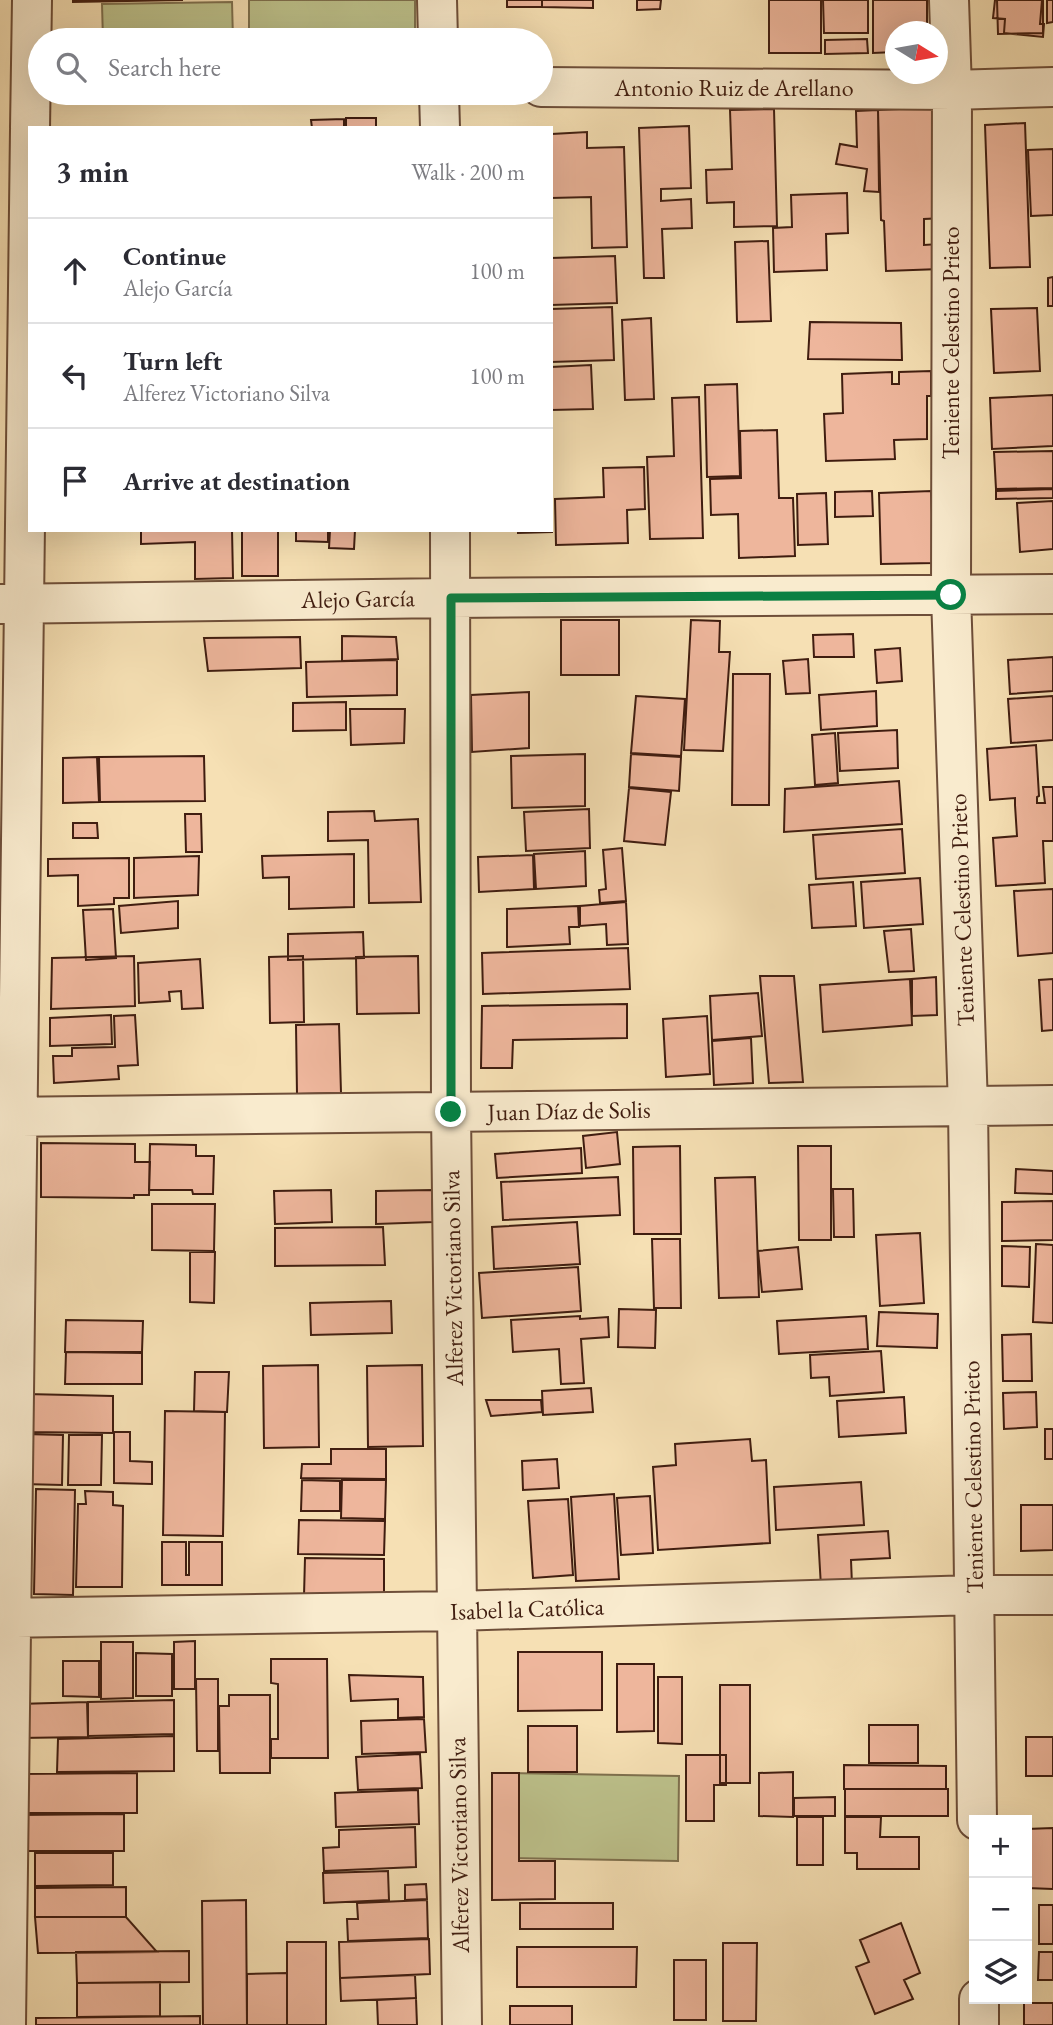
<!DOCTYPE html>
<meta charset="utf-8">
<style>
:root{--surface:#fff;--page:#f2f2f3;--text:#2b2b33;--muted:#7c7c81;--line:#e1e1e2}
body{margin:0;font-family:"EB Garamond",serif;background:var(--page);color:var(--text)}
.controls{position:absolute;right:21px;bottom:21px;display:grid;overflow:hidden;border-radius:0px;box-shadow:0 7px 28px #0002}
.controls button{width:63px;height:63px;display:grid;place-items:center;padding:0;border:0;border-bottom:2px solid var(--line);background:var(--surface);color:var(--text);font:35px sans-serif}
.compass{position:absolute;left:885px;top:21px;width:63px;height:63px;border-radius:50%;background:var(--surface);box-shadow:0 7px 28px #0002;rotate:101deg}
.stop{position:absolute;width:21px;height:21px;margin:-16px;border:5px solid #0b8043;border-radius:50%;background:#fff}
.stop.end{background:#0b8043;border-color:#fff;box-shadow:0 2px 7px #0008}
.list{margin:0;padding:0;list-style:none}
h2{display:flex;justify-content:space-between;align-items:center;height:91px;margin:0;padding:0 28px;font-size:30px}
h2 small{font-size:23px;font-weight:400;color:var(--muted)}
.list li{display:grid;grid-template-columns:46px 1fr auto;gap:21px;align-items:center;box-sizing:border-box;height:105px;padding:0 28px;border-top:2px solid var(--line)}
.list b{display:block;font-size:26px;white-space:nowrap}
.list p{margin:0;font-size:23px;white-space:nowrap;color:var(--muted)}
.list em{font-size:23px;font-style:normal;color:var(--muted)}
.icon{flex:none;width:38px;height:38px;fill:none;stroke:currentColor;stroke-width:2;stroke-linecap:round;stroke-linejoin:round}
.map{position:relative;flex:none;width:1053px;height:2025px;overflow:hidden}
.search{position:absolute;background:var(--surface);box-shadow:0 7px 28px #0002;left:28px;top:28px;width:525px;height:77px;display:flex;align-items:center;gap:18px;box-sizing:border-box;padding:0 24px;border-radius:38px;color:var(--muted);font-size:26px}
.panel{position:absolute;background:var(--surface);box-shadow:0 7px 28px #0002;left:28px;top:126px;width:525px;height:406px;border-radius:0px}
.map>svg:first-child{display:block}
</style>
<div class="map">
<svg width="1053" height="2025" viewBox="0 0 1053 2025">
<rect width="100%" height="100%" fill="#f6e0b4"/>
<filter id="stains"><feTurbulence type="fractalNoise" baseFrequency=".00286" numOctaves="4"/><feColorMatrix values="0 0 0 0 .2 0 0 0 0 .09 0 0 0 0 .02 0 0 0 .5 -.17"/></filter>
<radialGradient id="worn" r=".72"><stop offset=".6" stop-color="#630" stop-opacity="0"/><stop offset="1" stop-color="#630" stop-opacity=".3"/></radialGradient>
<path fill="#bdc28c" stroke="#7e704e" stroke-width="2" d="M249,0H415V29L402,40H249Z
M232,2L233,40H103L102,4Z
M505,1773L679,1776L678,1861L504,1858Z"/>
<path fill="#eeb69c" stroke="#401d10" stroke-width="2" d="M73,0H183L73,2Z
M507,0H542V7H507Z
M542,0H593V8L542,7Z
M637,0H661L660,9L637,10Z
M769,0H821V53H769Z
M823,0H868V33H824Z
M873,0H927V32H895V52L873,53Z
M995,0H1042L1040,24H1044L1043,37L1004,33L1005,19L993,18Z
M997,0H1043V33L998,34Z
M1047,0H1053V22L1047,23Z
M867,39L868,53L825,54V40Z
M942,107L945,218L924,219V245L939,244L940,269L886,271L884,221L881,220L878,110Z
M774,109L777,226L734,227V202L707,203L706,170L732,169L730,110Z
M878,110L879,192L864,191L867,169L836,164L840,144L857,147L856,111Z
M346,118H376V128H346Z
M344,119V128H312L311,120Z
M1025,123L1030,267L990,268L985,125Z
M689,126L691,188L661,189V201L691,199L692,228L662,229L664,278H644L639,128Z
M587,132V148L624,147L627,247L592,248L591,197L551,198L552,134Z
M1053,149V215L1031,216L1028,150Z
M847,193L848,233L826,234L827,270L774,272L773,228L792,227L791,195Z
M768,241L771,321L737,322L735,242Z
M615,256L617,303L551,305V258Z
M1053,277V306H1048V278Z
M612,307L614,360L551,362V309Z
M1037,308L1040,371L994,373L991,309Z
M651,318L654,399L625,400L622,320Z
M810,322L901,323L902,360L808,359Z
M591,365L593,409L551,410V367Z
M931,371V396H927V439L894,440L895,459L826,461L824,414L843,413L842,374L892,372V384H899V372Z
M737,384L740,476L707,477L705,385Z
M1053,395V446L992,449L990,398Z
M699,397L703,538L650,539L647,457L674,456L672,398Z
M777,430L779,498H793L795,556L739,558L738,514L711,515L710,479L741,478L740,431Z
M1053,451V488L996,489L994,452Z
M644,467L645,509L627,510L628,543L556,545L555,499L604,497L603,468Z
M1053,489V498L996,499V491Z
M872,491L873,516L835,517V492Z
M931,491L934,563L881,564L879,493Z
M826,493L828,544L798,545L797,494Z
M1053,501V549L1020,552L1017,503Z
M551,507L552,532L518,533V530H551Z
M141,530H232L233,578L195,579V542L141,544Z
M242,530H278V576H242Z
M296,530H328V542L296,541Z
M330,530H355L354,549L329,548Z
M561,620H619V675H561Z
M691,620L720,621L719,652H730L723,751L684,750Z
M853,634L854,657H814L813,635Z
M342,636L396,637L398,659L342,661Z
M300,637L301,668L208,671L204,638Z
M900,648L902,681L877,683L875,650Z
M1053,657V691L1010,694L1008,660Z
M808,659L810,693L786,694L783,661Z
M397,660V695L307,697L306,662Z
M733,674H770L769,805H732Z
M876,691L877,726L821,730L819,695Z
M529,692V748L472,752L471,695Z
M636,696L685,699L681,756L631,753Z
M1053,696V740L1011,743L1008,699Z
M346,702V730L293,731V703Z
M350,709H405L404,743L351,745Z
M897,730L898,768L840,771L838,733Z
M835,733L838,783L815,785L812,735Z
M1036,745L1039,796L1037,797V803H1045L1043,787H1053V841H1043L1045,883L996,886L993,838L1017,836L1015,805V798L990,800L987,749Z
M585,754V806L512,808L511,756Z
M631,754L681,757L679,791L629,787Z
M204,756L205,801L100,802L99,757Z
M97,757L99,802L63,803V758Z
M899,781L902,824L784,832L785,789Z
M629,788L671,792L665,845L624,841Z
M589,809L590,848L526,851L524,812Z
M374,811L375,821L418,819L421,902L369,903L368,840L328,841V812Z
M185,814H201L202,852H186Z
M73,823H97L98,838H73Z
M902,829L905,873L816,879L813,835Z
M622,848L626,901L600,903L599,890L606,889L603,850Z
M585,851L586,886L536,889L534,854Z
M354,854V907L289,909V877L263,878L262,856Z
M533,855L534,889L479,892L478,857Z
M199,856L198,895L134,898V858Z
M129,858V898H114V904L78,906V875L48,876V859Z
M920,878L923,924L864,928L861,882Z
M853,882L856,926L812,928L809,885Z
M1053,889V953L1018,956L1014,891Z
M178,901V928L121,933L119,906Z
M626,902L628,944L607,945L606,924L580,926V906Z
M578,906L579,927H569L570,944L507,947V909Z
M113,909L116,958L86,960L83,910Z
M911,929L914,971L889,972L884,931Z
M363,932L364,958L288,960V934Z
M628,948L630,989L483,994L482,953Z
M134,956L135,1006L51,1009L52,958Z
M303,956L304,1022L270,1023L269,957Z
M418,956L419,1013L357,1014L356,957Z
M200,959L203,1008L182,1009L181,991L169,992L170,1001L139,1003L138,963Z
M760,976H794L803,1082L769,1083Z
M936,977L937,1015L912,1016V979Z
M910,979L912,1025L823,1032L820,985Z
M1053,979V1030L1042,1031L1039,980Z
M758,993L762,1036L712,1040L710,996Z
M627,1004V1038L513,1040L512,1068H481L482,1006Z
M111,1015L112,1044L50,1046V1018Z
M135,1015L138,1065L118,1066L119,1079L54,1083L53,1056H72V1048L115,1047L114,1016Z
M707,1016L710,1074L666,1077L663,1019Z
M339,1024L341,1093L297,1094L296,1025Z
M751,1038L753,1083L714,1085L712,1041Z
M617,1132L620,1164L586,1168L583,1136Z
M41,1143L135,1144V1162H150L149,1195H134V1198L41,1197Z
M150,1144L196,1145V1156H214L213,1194H193L192,1190H149Z
M680,1146L681,1234H634L633,1147Z
M798,1146H831V1240H799Z
M581,1148L582,1173L497,1178L495,1154Z
M1016,1169L1053,1171V1194L1015,1193Z
M618,1177L620,1215L503,1220L501,1182Z
M755,1177L759,1297L719,1298L715,1178Z
M833,1189H853L854,1237H834Z
M331,1190L332,1222L275,1224L274,1191Z
M432,1190L433,1222L376,1224V1191Z
M1053,1201V1240L1002,1241V1202Z
M152,1204H215L214,1251L152,1250Z
M577,1222L580,1264L494,1269L492,1227Z
M383,1227L385,1265L275,1266V1228Z
M920,1233L924,1303L880,1306L876,1235Z
M652,1239H680L681,1308H654Z
M1036,1244L1053,1245V1323L1033,1322Z
M1002,1246L1030,1247L1029,1287L1002,1286Z
M798,1247L802,1289L762,1292L758,1251Z
M190,1252H215L214,1303L190,1302Z
M578,1267L581,1311L482,1318L479,1273Z
M391,1301L392,1333L311,1335L310,1303Z
M619,1309L656,1310L655,1348L618,1347Z
M879,1312L938,1314L937,1348L877,1346Z
M580,1316V1319L608,1317L609,1337L581,1339L584,1383L561,1384L559,1349L513,1352L511,1320Z
M866,1316L868,1349L779,1354L777,1321Z
M66,1320L143,1321L142,1352H65Z
M1031,1334L1032,1381H1003L1002,1335Z
M881,1351L884,1392L830,1396L829,1377L811,1378L810,1355Z
M66,1352L142,1353V1384H65Z
M318,1365L319,1447L264,1448L263,1366Z
M422,1365L423,1446L368,1447L367,1366Z
M195,1372H229L227,1412L194,1411Z
M591,1388L593,1412L543,1415L542,1391Z
M1036,1392L1037,1427L1004,1429L1003,1393Z
M26,1394L113,1396V1433L25,1432Z
M904,1397L906,1433L839,1437L837,1401Z
M486,1400H541L542,1412L491,1416Z
M165,1411L225,1412L223,1536L163,1535Z
M1045,1429H1053V1459H1045Z
M114,1432H130V1461L152,1462V1484L114,1483Z
M24,1434L63,1435L62,1485L23,1484Z
M69,1435H102L101,1485H68Z
M750,1439L752,1461L766,1460L770,1543L658,1550L653,1467L676,1465L675,1444Z
M331,1449H386V1479L301,1478L302,1464H331Z
M557,1459L559,1488L523,1490L522,1461Z
M302,1480L340,1481V1511H301Z
M342,1480H386L385,1519L341,1518Z
M861,1482L864,1525L776,1530L774,1487Z
M36,1489L75,1490L73,1595L34,1594Z
M85,1491L113,1492V1505L123,1506L122,1587H76L78,1504H86Z
M614,1494L619,1579L576,1581L571,1497Z
M650,1496L653,1553L621,1555L617,1498Z
M568,1499L573,1575L533,1578L528,1501Z
M1021,1505H1053V1550L1021,1551Z
M299,1520L385,1521L384,1555L298,1554Z
M888,1531L890,1558L851,1560L852,1585L821,1587L818,1535Z
M162,1542H186V1575H189V1542H222V1585H162Z
M305,1558L384,1559V1597L304,1596Z
M195,1641V1689H174V1642Z
M101,1642H133V1698L101,1699Z
M518,1652H602V1710L518,1711Z
M136,1653L172,1654V1696H136Z
M271,1659H327L328,1758H271V1739H278V1684L271,1683Z
M63,1661H99V1697L63,1696Z
M617,1664H654V1731L617,1732Z
M349,1675L423,1677L424,1717L398,1718V1699L351,1701Z
M658,1677H682V1744L658,1743Z
M196,1679H218V1751H197Z
M720,1685H750V1783H720Z
M229,1695H270V1773H220L219,1706H229Z
M174,1700V1734L88,1736V1702Z
M87,1702L88,1737L19,1738L18,1704Z
M424,1719L426,1752L362,1754L361,1721Z
M869,1725H918V1763H869Z
M528,1726H577V1772H528Z
M174,1736V1771L57,1772L58,1739Z
M1026,1737H1053V1776H1026Z
M420,1754L422,1788L358,1790L356,1757Z
M686,1755H726V1785H714V1821H686Z
M844,1765L946,1766V1789H844Z
M793,1772V1817L759,1816V1773Z
M137,1773V1813H18V1774Z
M492,1773H519V1861H555V1899L492,1900Z
M845,1789H948V1816H845Z
M418,1790L419,1824L336,1827L335,1793Z
M835,1797V1816H794V1798Z
M124,1814V1851H18L17,1815Z
M797,1817H823V1865H797Z
M845,1817H881L880,1837H919V1869H857V1853H845Z
M415,1827L416,1867L324,1871L323,1848L339,1847V1830Z
M1053,1828V1889L1027,1888V1829Z
M35,1853H113V1885L35,1886Z
M388,1871L389,1900L324,1903L323,1873Z
M426,1884L427,1899L405,1900V1885Z
M126,1887V1917H35V1888Z
M246,1900L247,2025H203L202,1901Z
M427,1900L428,1938L348,1941L347,1919H358L357,1903Z
M520,1903H613V1929H520Z
M1039,1905H1053V1944H1039Z
M35,1917H126L157,1952L38,1953Z
M901,1923L920,1973L904,1980L913,1999L875,2014L856,1967L869,1962L860,1940Z
M429,1939L430,1974L340,1978L339,1942Z
M287,1942H326V2025H287Z
M723,1943H757L756,2021H723Z
M517,1947H637L636,1987H517Z
M189,1951V1982L77,1983L76,1952Z
M1039,1952H1053V1980H1038Z
M674,1960H706V2020H674Z
M287,1973V2025H247V1974Z
M415,1975L416,1998L341,2001L340,1978Z
M160,1982V2016L77,2017V1983Z
M416,1998L417,2025H378L377,2000Z
M1024,2003H1053V2025H1024Z
M510,2006H572V2025H510Z
M200,2016V2025H36V2018Z"/>
<g fill="none" stroke-linecap="round" stroke-linejoin="round">
<defs>
<path id="minor" d="M437,0L438,40
M949,0L952,90L951,595L968,1107L977,1820
M541,87L952,90L1053,87
M439,93L440,128
M30,128L32,0
M450,530L451,1112L462,2025
M0,604L451,598L1053,594
M0,1117L1053,1105
M0,1618L456,1611L974,1595H1053
M979,1999V2025
M6,2025L30,130"/>
</defs>
<use href="#minor" stroke="#6e4e39" stroke-width="42"/>
<use href="#minor" stroke="#f9ebce" stroke-width="38"/>
</g>
<g fill="none" stroke-linecap="round" stroke-linejoin="round">
<path stroke="#0b8043" stroke-width="9" d="M451,1112V598L951,595"/>
</g>
<g text-anchor="middle" stroke-width="6" stroke-linejoin="round" paint-order="stroke">
<g font-size="24" fill="#401d10" stroke="#f9ebce">
<text x="734" y="96">Antonio Ruiz de Arellano</text>
<text transform="translate(951 343) rotate(-90)" y="8">Teniente Celestino Prieto</text>
<text transform="translate(358 599) rotate(-1)" y="8">Alejo García</text>
<text transform="translate(962 910) rotate(-92)" y="8">Teniente Celestino Prieto</text>
<text transform="translate(569 1111) rotate(-1)" y="8">Juan Díaz de Solis</text>
<text transform="translate(453 1278) rotate(-91)" y="8">Alferez Victoriano Silva</text>
<text transform="translate(973 1477) rotate(-91)" y="8">Teniente Celestino Prieto</text>
<text transform="translate(527 1609) rotate(-2)" y="8">Isabel la Católica</text>
<text transform="translate(459 1845) rotate(-91)" y="8">Alferez Victoriano Silva</text>
</g>
</g>
<rect width="100%" height="100%" filter="url(#stains)"/>
<rect width="100%" height="100%" fill="url(#worn)"/>
</svg>
<div class="controls">
<button>+</button>
<button>−</button>
<button><svg class="icon" aria-label="layers" viewBox="0 0 24 24"><path d="M12 4l9 5-9 5-9-5zM3 14l9 5 9-5"/></svg></button>
</div>
<svg class="compass" viewBox="-18 -18 36 36"><path d="M0-13l5 13h-10z" fill="#e53935"/><path d="M0 13l5-13h-10z" fill="#7c7c81"/></svg>
<div class="stop" style="left:951px;top:595px"></div>
<div class="stop end" style="left:451px;top:1112px"></div>
<div class="search"><svg class="icon" aria-label="search" viewBox="0 0 24 24"><circle cx="10" cy="10" r="6"/><path d="M15 15l6 6"/></svg>Search here</div>
<section class="panel">
<h2>3 min<small>Walk · 200 m</small></h2>
<ul class="list">
<li><svg class="icon" aria-label="ahead" viewBox="0 0 24 24"><path d="M12 20V5M6 11l6-6 6 6"/></svg><div><b>Continue</b><p>Alejo García</p></div><em>100 m</em></li>
<li><svg class="icon" aria-label="left" viewBox="0 0 24 24"><path d="M17 20v-9H6M10 6l-5 5 5 5"/></svg><div><b>Turn left</b><p>Alferez Victoriano Silva</p></div><em>100 m</em></li>
<li><svg class="icon" aria-label="arrive" viewBox="0 0 24 24"><path d="M6 21V4h12l-3 4 3 4H6"/></svg><div><b>Arrive at destination</b></div></li>
</ul>
</section>
</div>
